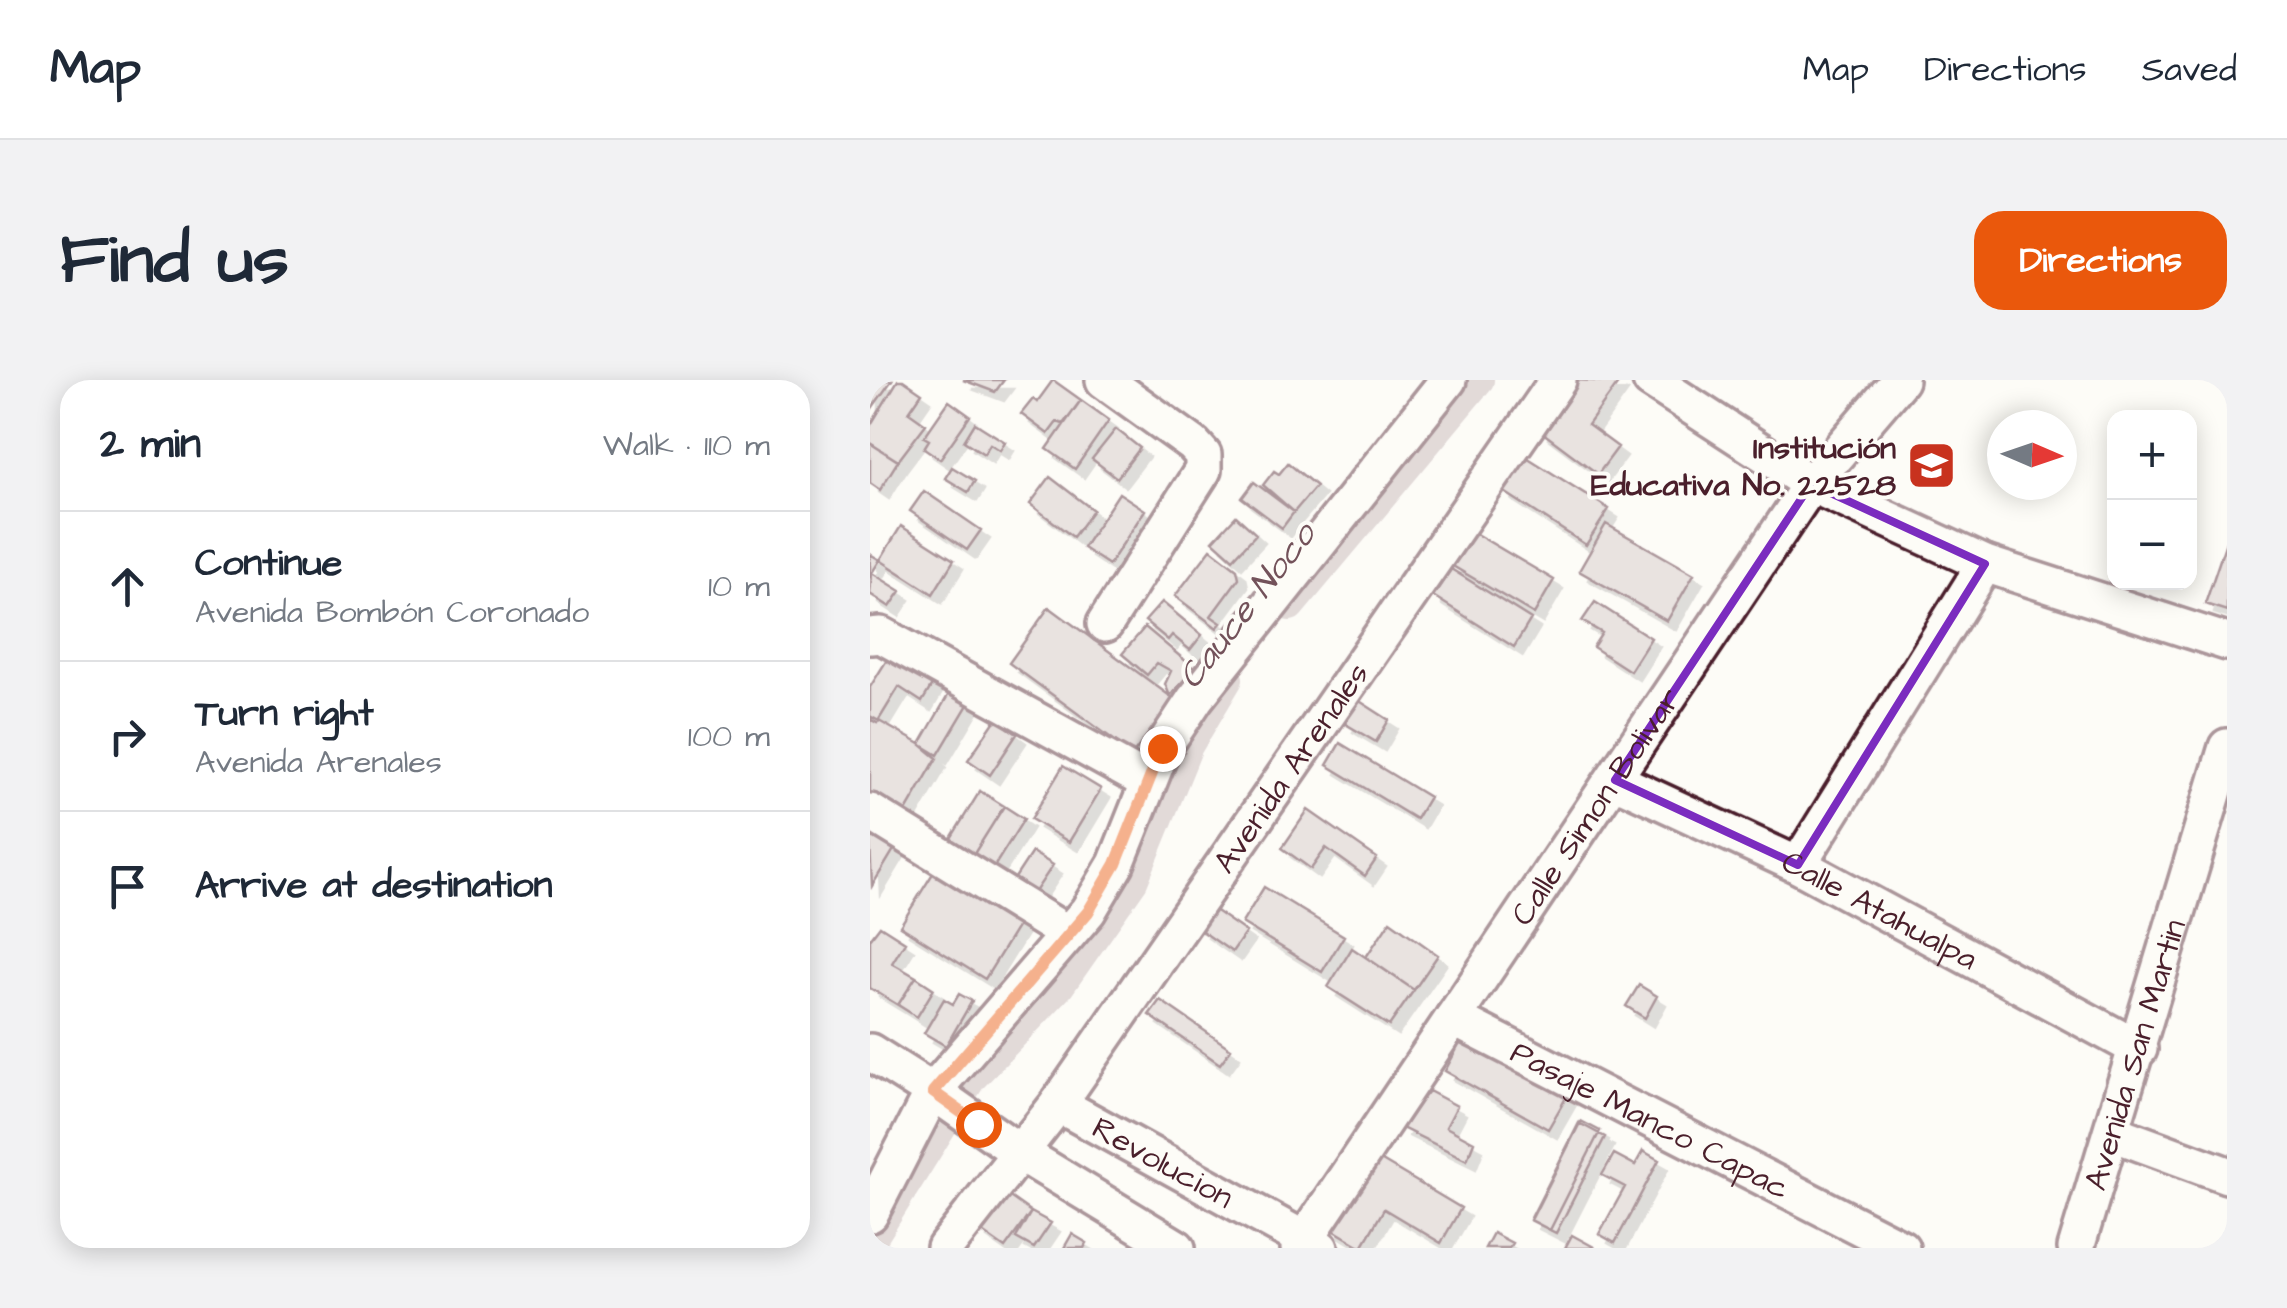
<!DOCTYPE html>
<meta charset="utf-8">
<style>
:root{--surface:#fff;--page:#f2f2f3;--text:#1f2937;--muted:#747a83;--line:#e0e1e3;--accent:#ea580c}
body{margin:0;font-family:"Architects Daughter",sans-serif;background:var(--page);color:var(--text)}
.controls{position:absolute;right:30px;top:30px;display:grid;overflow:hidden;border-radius:20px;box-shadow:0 5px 25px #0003}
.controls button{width:90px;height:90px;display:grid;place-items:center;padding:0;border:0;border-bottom:2px solid var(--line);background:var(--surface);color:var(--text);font:50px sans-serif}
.compass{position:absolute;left:1117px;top:30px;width:90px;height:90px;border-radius:50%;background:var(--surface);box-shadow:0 5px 25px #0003;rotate:92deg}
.stop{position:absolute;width:30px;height:30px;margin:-22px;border:8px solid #ea580c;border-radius:50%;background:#fff}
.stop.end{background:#ea580c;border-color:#fff;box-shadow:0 2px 10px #0008}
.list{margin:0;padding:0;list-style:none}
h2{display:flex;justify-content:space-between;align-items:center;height:130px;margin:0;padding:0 40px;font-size:42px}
h2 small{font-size:32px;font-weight:400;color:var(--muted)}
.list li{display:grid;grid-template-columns:65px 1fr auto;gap:30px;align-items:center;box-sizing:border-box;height:150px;padding:0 40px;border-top:2px solid var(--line)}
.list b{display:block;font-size:38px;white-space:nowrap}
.list p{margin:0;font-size:32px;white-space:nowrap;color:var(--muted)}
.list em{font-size:32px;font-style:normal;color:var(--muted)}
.icon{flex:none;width:55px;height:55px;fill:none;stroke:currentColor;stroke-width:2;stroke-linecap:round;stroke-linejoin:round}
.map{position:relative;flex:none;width:1357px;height:868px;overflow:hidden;border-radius:30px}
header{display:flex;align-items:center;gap:60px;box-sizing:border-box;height:140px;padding:0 50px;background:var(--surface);border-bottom:2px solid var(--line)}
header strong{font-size:48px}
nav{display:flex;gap:55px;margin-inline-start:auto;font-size:35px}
.intro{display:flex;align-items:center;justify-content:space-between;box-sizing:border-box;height:240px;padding:0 60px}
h1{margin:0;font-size:70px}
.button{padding:25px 45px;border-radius:30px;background:var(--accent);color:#fff;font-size:35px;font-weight:700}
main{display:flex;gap:60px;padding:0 60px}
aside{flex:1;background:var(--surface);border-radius:30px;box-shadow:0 5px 25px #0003}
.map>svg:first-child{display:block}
</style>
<header>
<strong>Map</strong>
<nav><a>Map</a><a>Directions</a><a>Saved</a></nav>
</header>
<div class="intro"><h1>Find us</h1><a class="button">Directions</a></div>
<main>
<aside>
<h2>2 min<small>Walk · 110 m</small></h2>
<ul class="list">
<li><svg class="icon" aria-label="ahead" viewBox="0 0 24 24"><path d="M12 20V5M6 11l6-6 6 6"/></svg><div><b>Continue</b><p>Avenida Bombón Coronado</p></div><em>10 m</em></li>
<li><svg class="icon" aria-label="right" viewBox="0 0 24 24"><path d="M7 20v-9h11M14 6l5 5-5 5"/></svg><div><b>Turn right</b><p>Avenida Arenales</p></div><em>100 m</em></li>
<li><svg class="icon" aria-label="arrive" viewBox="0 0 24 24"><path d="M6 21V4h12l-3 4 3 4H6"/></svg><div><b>Arrive at destination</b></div></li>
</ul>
</aside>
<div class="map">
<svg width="1357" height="868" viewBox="0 0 1357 868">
<defs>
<filter id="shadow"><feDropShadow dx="9" dy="9" stdDeviation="0" flood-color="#0004"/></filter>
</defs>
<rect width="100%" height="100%" fill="#fdfcf7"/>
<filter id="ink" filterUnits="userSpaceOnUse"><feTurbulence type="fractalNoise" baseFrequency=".01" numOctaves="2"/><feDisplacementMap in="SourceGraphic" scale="20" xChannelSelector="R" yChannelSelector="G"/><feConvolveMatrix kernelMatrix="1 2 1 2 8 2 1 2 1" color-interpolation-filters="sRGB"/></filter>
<g filter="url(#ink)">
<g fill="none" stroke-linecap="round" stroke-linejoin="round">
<path stroke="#c0b1b1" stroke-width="30" d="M420,226L609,0
M0,862L101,699L189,607L263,501L318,366L358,299"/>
</g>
<path fill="#d0c5c4" stroke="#4a1f2b" stroke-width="2.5" filter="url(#shadow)" d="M0,0H22L0,31Z
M28,0H33L52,13L39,32L56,44L28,81L0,63V46Z
M93,0H134L125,12Z
M183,0L211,20L193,44L187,42L178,54L151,34L163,19L167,22Z
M706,0L749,2L718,45L748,67L728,94L669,50Z
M211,20L239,40L205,89L177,69Z
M79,21L100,36L70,79L54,68L59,60L54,57Z
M105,43L135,62L130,70L120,64L114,74L94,61Z
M246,49L270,68L247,98L222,79Z
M0,63L28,81L10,110L0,103Z
M655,76L739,129L716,165L633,111Z
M418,83L446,106L424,132L393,105L404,91L409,94Z
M82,87L105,101L98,112L75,98Z
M180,97L223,130L203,157L160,124Z
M384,102L424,132L412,148L372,118Z
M54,111L111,150L97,170L40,131Z
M249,113L275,130L239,185L213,168Z
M366,136L386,154L363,179L343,161Z
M736,144L824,194L797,241L709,191Z
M31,146L84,180L63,214L10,180Z
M601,151L684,200L664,234L581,185Z
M1357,159V231L1335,224Z
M341,169L367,189L369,198L341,236L351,243L347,248L305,216Z
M0,174L10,180L0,196Z
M581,189L661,239L644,267L563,216Z
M2,193L31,211L20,227L0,214Z
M292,222L332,255L320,270L302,255L298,260L275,241Z
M725,222L781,258L760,291L723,267L732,253L712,241Z
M179,227L304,319L263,374L139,283Z
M275,247L324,288L300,316L295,304L301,291L287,283L277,295L252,274Z
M20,275L64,302L52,322L29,307L7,343L0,339V307Z
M80,312L99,323L68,375L50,364Z
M488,320L519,340L506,362L474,343Z
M0,336L50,364L67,378L32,438L0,418Z
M126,339L147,354L120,395L98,380Z
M470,363L559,417L546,439L457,385Z
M193,386L231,409L199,462L161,439Z
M110,411L134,426L102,477L78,463Z
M134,426L154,439L122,490L102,477Z
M438,430L507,478L495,496L456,468L441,489L412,468Z
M4,455L25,468L2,506L0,462Z
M162,472L183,485L163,515L143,501Z
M65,490L149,544L115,599L30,546Z
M394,507L474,556L452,592L372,543Z
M343,529L376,552L362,572L329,549Z
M520,541L568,575L544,610L496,577Z
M10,546L35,562L22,583L46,597L28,625L0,608V559Z
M482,568L544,610L519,646L458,607Z
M46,597L64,609L47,637L28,625Z
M769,605L787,616L775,638L756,626Z
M89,614L102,621L76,666L54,653L74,619L83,624Z
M290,620L361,669L350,684L279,635Z
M593,658L697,716L678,749L575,691Z
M559,711L587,726L576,747L604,762L597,780L530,747Z
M711,741L730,751L680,850L661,840Z
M709,743L735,757L686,853L660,840Z
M773,771L789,780L745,863L729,854L755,807L732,795L744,774L765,785Z
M502,775L591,828L571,863L514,829L492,867L460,848Z
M134,813L161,832L135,868L108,849Z
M161,832L181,843L164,868L146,858Z
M623,853L642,863L639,868H615Z
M202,854L217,863L214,868H194Z
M702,855L724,867L723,868H695Z"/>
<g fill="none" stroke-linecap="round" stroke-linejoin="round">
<defs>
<g id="minor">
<path d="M234,0L323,64L333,75V90L235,244"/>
<path d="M781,0L941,104L1115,184L1357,262"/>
<path d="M0,256L11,255L278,402"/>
<path id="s1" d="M745,400L928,485L1269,669"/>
<path d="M0,432L198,554"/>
<path d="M928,485L1115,184"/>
<path id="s2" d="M583,638L1031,868"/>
<path d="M0,672L68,715L149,772L307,868"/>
<path id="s3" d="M188,724L450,868"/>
<path d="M1243,753L1357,795"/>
<path d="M0,834L63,711L218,531L246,484L292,369L325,319L578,0"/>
<path id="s4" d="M75,868L188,724L688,0"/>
<path id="s5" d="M429,868L941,104L1030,0"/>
<path id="s6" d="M1206,868L1357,367"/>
</g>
</defs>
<use href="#minor" stroke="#4a1f2b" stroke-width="42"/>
<use href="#minor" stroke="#fdfcf7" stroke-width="35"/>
</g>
</g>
<g fill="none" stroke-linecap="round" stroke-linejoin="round" filter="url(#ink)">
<path stroke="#ea580c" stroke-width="12" d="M108,744L63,712L218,532L246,484L292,368"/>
</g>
<path d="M0 0H1357V868H0ZM941,104L1115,184L928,485L745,400Z" fill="#fdfcf7" fill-opacity=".55" fill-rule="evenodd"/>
<path fill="none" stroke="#7b2cbf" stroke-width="8" stroke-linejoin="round" d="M941,104L1115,184L928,485L745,400Z"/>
<defs>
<symbol id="school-square" viewBox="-11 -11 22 22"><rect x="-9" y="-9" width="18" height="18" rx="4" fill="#c8321e" stroke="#fdfcf7"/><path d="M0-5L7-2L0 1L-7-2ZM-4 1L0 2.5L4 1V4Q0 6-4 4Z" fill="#fff"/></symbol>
</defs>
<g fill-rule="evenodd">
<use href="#school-square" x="1034" y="58" width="55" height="55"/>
</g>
<g text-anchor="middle" stroke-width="8" stroke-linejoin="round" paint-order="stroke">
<g font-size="32" font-weight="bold" fill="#4a1f2b" stroke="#fdfcf7" text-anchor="end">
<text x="1026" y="78">Institución<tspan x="1026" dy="37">Educativa No. 22528</tspan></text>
</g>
<g font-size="32" fill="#4a1f2b" stroke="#fdfcf7">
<text dy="11" stroke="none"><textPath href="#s4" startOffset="592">Avenida Arenales</textPath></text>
<text dy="11" stroke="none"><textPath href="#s5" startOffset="532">Calle Simon Bolivar</textPath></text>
<text dy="11" stroke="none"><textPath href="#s1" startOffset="295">Calle Atahualpa</textPath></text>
<text dy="11" stroke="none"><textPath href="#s6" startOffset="202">Avenida San Martin</textPath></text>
<text dy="11" stroke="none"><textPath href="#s2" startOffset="222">Pasaje Manco Capac</textPath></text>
<text dy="11" stroke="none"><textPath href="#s3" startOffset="120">Revolucion</textPath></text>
</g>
<g font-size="35" font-style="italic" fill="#73525a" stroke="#fdfcf7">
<text transform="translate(376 225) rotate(-52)" y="12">Cauce Noco</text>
</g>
</g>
</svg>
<div class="controls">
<button>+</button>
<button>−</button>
</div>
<svg class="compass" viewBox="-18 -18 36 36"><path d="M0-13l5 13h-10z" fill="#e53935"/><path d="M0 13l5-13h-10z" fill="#747a83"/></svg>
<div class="stop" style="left:108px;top:744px"></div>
<div class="stop end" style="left:292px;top:368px"></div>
</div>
</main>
